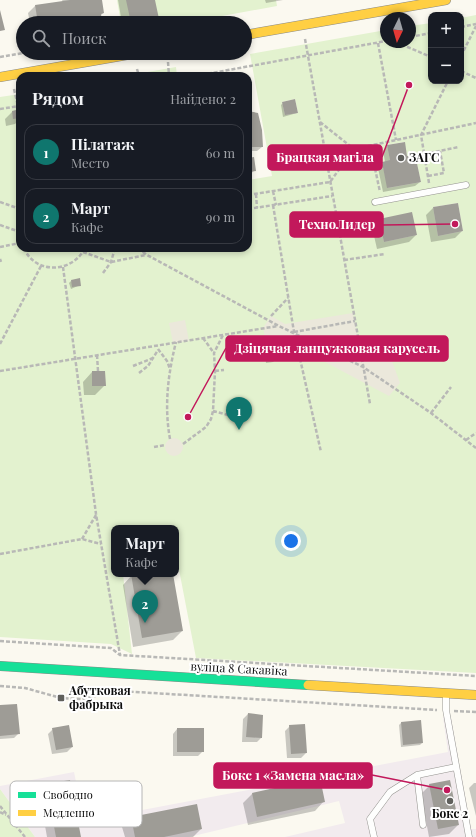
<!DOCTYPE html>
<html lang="ru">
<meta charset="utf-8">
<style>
:root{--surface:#171b24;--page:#242831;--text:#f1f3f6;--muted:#9ea1a6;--line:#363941;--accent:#0f766e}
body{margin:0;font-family:"Playfair Display",serif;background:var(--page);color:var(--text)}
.controls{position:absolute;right:12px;top:12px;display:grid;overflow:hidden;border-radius:8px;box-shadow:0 2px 6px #0003}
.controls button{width:36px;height:36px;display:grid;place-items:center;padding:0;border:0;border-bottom:1px solid var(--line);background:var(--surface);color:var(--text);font:20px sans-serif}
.compass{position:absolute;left:380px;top:12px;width:36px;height:36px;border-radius:50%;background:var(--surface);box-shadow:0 2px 6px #0003;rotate:185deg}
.you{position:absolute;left:291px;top:541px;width:14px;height:14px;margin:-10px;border:3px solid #fff;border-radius:50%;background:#1a73e8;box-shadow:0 0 0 6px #1a73e833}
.badge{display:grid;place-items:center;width:26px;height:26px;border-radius:50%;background:var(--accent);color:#fff;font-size:13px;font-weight:700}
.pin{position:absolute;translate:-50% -33px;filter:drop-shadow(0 1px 2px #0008)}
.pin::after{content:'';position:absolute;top:21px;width:14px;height:12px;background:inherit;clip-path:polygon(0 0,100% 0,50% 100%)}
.popup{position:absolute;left:111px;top:525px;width:68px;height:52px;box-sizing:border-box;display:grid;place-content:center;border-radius:8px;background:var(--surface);filter:drop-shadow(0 1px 3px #0005);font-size:13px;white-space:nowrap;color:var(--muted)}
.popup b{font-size:15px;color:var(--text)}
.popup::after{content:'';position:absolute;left:50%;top:100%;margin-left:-8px;border:8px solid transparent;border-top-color:var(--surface)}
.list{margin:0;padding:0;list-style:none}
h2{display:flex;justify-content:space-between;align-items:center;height:52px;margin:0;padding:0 16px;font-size:17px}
h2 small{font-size:13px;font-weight:400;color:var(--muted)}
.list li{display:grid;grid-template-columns:26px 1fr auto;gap:12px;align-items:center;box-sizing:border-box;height:56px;margin:0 8px 8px;padding:0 8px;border:1px solid var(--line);border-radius:12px}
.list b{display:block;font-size:15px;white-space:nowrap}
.list p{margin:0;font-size:13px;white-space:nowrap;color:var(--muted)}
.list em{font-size:13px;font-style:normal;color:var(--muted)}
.icon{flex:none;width:22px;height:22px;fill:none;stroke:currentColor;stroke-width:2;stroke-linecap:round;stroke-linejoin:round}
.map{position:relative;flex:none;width:476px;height:837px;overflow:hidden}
.search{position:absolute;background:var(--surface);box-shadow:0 2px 6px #0003;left:16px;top:16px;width:236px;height:44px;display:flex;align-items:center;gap:10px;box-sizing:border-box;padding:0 14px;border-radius:22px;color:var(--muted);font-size:15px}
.panel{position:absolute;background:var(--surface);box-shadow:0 2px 6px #0003;left:16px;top:72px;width:236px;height:180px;border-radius:12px}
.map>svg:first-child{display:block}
</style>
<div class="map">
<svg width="476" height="837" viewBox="0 0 476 837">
<rect width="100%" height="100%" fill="#fbf9f0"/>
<path fill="#f2ebee" d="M443,717L451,718L471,829H476V837H285L345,823L339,801L189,837H35L0,789V786L74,772L84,821L448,752Z"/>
<path fill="#e3f2cf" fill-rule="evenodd" d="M117,0H276L277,6L184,23H121Z
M476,15V673L196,658L176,554V528H114V574H123L132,654L111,644L0,637V97L20,94V248H248V180L272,176L250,54L386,30V42H410V26L431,23V81H461V18ZM295,99L298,113L285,115L282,102ZM404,142L407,156L415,155L421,182L388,188L382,162L390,160L387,145ZM458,203L463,231L438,236L433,207ZM379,219L417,235L384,242Z
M176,67L177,76H125Z
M0,789L35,837H0Z"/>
<path fill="#ebe8db" d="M353,313L359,343L379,361H392L400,383L389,396L280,338L266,341L263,328L271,316L285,324Z
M185,320L189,341L173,343L169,323Z
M165 447a9 9 0 1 1 18 0a9 9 0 1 1-18 0Z"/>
<path fill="#0003" d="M62,0H101L103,13L100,16L101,23H30L28,13L35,6L63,2Z
M118,0H154L158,19L153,23H122Z
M265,0H283L266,3Z
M283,103L297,113L283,117L281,105Z
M20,110V119L15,124L6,126L5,119L12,112Z
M248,112L262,147L257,151H248Z
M387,146L406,157L420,182L415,186L383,192L378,168L385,162L383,151Z
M248,159L255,170L248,176Z
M433,208L462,231L455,238L431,242L426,215Z
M380,220L416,235L409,242L377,249L372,227Z
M71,281L80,285L71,289L69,283Z
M272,349L280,355L273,362L266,363L265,356Z
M92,372L105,385L95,395H84L83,382Z
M140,574H172L182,631L173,640L133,647L123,585L132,575Z
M0,706L19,733L14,738L0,739Z
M248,714L261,738L257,742H242L243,719Z
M420,721L422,743L420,745L401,747L399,725L401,723Z
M290,726L306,753L301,758H287L285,731Z
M53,729L72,747L67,752L52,754L48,734Z
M177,729L203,751L198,756H173V734Z
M319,779L324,801L315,811L248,825L243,803L252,794Z
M474,783H476V816L469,788Z
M46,785L80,837H47L39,792Z
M430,785L458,825L449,834L429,837L421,794Z
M132,818L201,829L193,837H125L122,827Z"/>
<path fill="#9e9c96" d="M70,0H102L104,13L101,14L102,23L84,22L83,16L72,17L73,23H38L35,5Z
M126,0H155L159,19L131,23Z
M0,10L5,30L0,31Z
M295,99L298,113L285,115L282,102Z
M20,109V118L13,119L12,111Z
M248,111L258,113L262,130L263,147H248Z
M405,142L407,156L415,154L421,182L387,188L382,162L390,160L387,145Z
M254,157L256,171L248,172V158Z
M458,203L463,231L438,236L433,207Z
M412,212L417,235L384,242L379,219Z
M80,278L81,286L72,287L71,280Z
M279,347L281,355L273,356L272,348Z
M92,371H105L106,386H92Z
M131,574H173L183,631L142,638Z
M17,704L20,734L0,736V705Z
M248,713L263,715L262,738L246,737Z
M421,720L423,743L403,745L401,722Z
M305,724L307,753L291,754L289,725Z
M69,725L73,747L56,750L52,728Z
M177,728H204V752H177Z
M320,778L325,802L257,817L252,793Z
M70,780L81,837H56L46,784Z
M450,780L459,825L438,829L429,784Z
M197,804L202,829L164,837H135L131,817Z"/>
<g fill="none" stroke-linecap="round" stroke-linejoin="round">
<defs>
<path id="lane" d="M375,202L466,185
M446,695V710L469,837
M417,775L423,825
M374,837L370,819L390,792L417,775L456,767"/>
<path id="fast" d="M0,666L308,685"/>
<path id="slow" d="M245,35L446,0
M0,77L138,53
M308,685L476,695"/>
</defs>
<use href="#lane" stroke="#94938f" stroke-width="7"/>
<use href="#fast" stroke="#8b8a86" stroke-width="10"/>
<use href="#slow" stroke="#8b8a86" stroke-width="10"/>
<path stroke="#b8b8b6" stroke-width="2.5" stroke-dasharray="4 2" stroke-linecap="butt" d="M461,27L476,24
M410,37L431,33
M305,39L370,404
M396,42L431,57
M378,43L396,140
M461,56L476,26
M0,57L23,53
M168,62L169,76
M137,69L139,76
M461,71L476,78
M196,76L386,41
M14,89L18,106
M0,109L19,106
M320,122L354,149
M370,145L380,192
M424,154L459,147
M428,176L444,173L440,151
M429,183L421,135L448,81
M273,191L276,205
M256,194L257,208
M248,195L330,182L354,149L476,123
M0,202L20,209
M273,205L294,332L321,452
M248,209L332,196
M0,225L20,232
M0,247L20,243
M24,248C35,275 73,273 85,248
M138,248L147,255L279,326L363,367L431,413L476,448
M83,252L111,262L146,255
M0,259L1,262
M344,260L385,254
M63,267L96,514L120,655
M103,273L111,262L115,248
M271,316L288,298
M294,332L355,321
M203,338L214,353
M0,344L41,266
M158,349L167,361L170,369
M97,355L98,371
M133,366L153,358
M0,371L278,326
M215,371L224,370
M139,373L148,366L158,350
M213,411L228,415
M431,413L451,387
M170,439C164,406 168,374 176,342
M466,440L476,433
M183,444L206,427L211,419L213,411L215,371L214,353L223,335
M154,447L165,445
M82,539L96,515
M0,554L82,539L101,544
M0,641L111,648L120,655L476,676
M0,686L25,688L61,698L81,699L119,691L437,710
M454,711L476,712
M0,806L25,837
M0,812L6,815"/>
<use href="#lane" stroke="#fefefd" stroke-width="6"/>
<use href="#fast" stroke="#16e098" stroke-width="9"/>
<use href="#slow" stroke="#ffcf43" stroke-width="9"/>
</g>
<g fill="#60605c" stroke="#fff" stroke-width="1.5">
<circle cx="401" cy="158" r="4"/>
<rect x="57" y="694" width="8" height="8" rx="2"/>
<circle cx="450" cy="801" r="4"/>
</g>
<g text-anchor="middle" stroke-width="4" stroke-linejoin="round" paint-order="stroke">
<g font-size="12" font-weight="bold" fill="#0d0d0d" stroke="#fff" text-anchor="start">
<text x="409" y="162">ЗАГС</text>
<text x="69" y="695">Абутковая<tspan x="69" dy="14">фабрыка</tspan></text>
<text x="450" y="818" text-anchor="middle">Бокс 2</text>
</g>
<g font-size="12" fill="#0d0d0d" stroke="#fff">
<text transform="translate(239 669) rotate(3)" y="4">вуліца 8 Сакавіка</text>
</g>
</g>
<rect x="10" y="781" width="132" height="46" rx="6" fill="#fff" stroke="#b6b6b6" stroke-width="1"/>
<rect x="18" y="792" width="18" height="6" fill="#16e098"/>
<rect x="18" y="810" width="18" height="6" fill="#ffcf43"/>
<g font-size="11" fill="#0d0d0d">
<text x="43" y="799">Свободно</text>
<text x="43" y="817">Медленно</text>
</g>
<path fill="none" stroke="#c2185b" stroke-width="1.5" d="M409 85L382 157M455 224L383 225M188 417L226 348M447 790L372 775"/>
<g fill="#c2185b" stroke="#fff" stroke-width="1.5">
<circle cx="409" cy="85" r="4"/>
<circle cx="455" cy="224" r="4"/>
<circle cx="188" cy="417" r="4"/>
<circle cx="447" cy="790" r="4"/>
</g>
<g fill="#c2185b" stroke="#c2185b" stroke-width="1.5">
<rect x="268" y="145" width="114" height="25" rx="4"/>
<rect x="290" y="212" width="93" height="25" rx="4"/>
<rect x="226" y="336" width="222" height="25" rx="4"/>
<rect x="214" y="763" width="158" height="25" rx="4"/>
</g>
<g font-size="13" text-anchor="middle" font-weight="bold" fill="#fff">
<text x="325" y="162">Брацкая магіла</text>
<text x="337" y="229">ТехноЛидер</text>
<text x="337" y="353">Дзіцячая ланцужковая карусель</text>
<text x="293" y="780">Бокс 1 «Замена масла»</text>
</g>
</svg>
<div class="controls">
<button>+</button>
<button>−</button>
</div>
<svg class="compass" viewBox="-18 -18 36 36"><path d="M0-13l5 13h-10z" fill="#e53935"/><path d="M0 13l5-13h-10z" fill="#9ea1a6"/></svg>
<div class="you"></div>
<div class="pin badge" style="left:239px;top:430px">1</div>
<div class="pin badge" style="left:145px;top:623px">2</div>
<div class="popup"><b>Март</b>Кафе</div>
<div class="search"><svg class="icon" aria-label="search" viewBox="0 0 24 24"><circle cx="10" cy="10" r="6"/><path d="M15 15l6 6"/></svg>Поиск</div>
<section class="panel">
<h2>Рядом<small>Найдено: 2</small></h2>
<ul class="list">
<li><span class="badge">1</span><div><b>Пілатаж</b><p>Место</p></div><em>60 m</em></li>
<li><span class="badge">2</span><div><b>Март</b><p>Кафе</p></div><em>90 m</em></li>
</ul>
</section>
</div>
